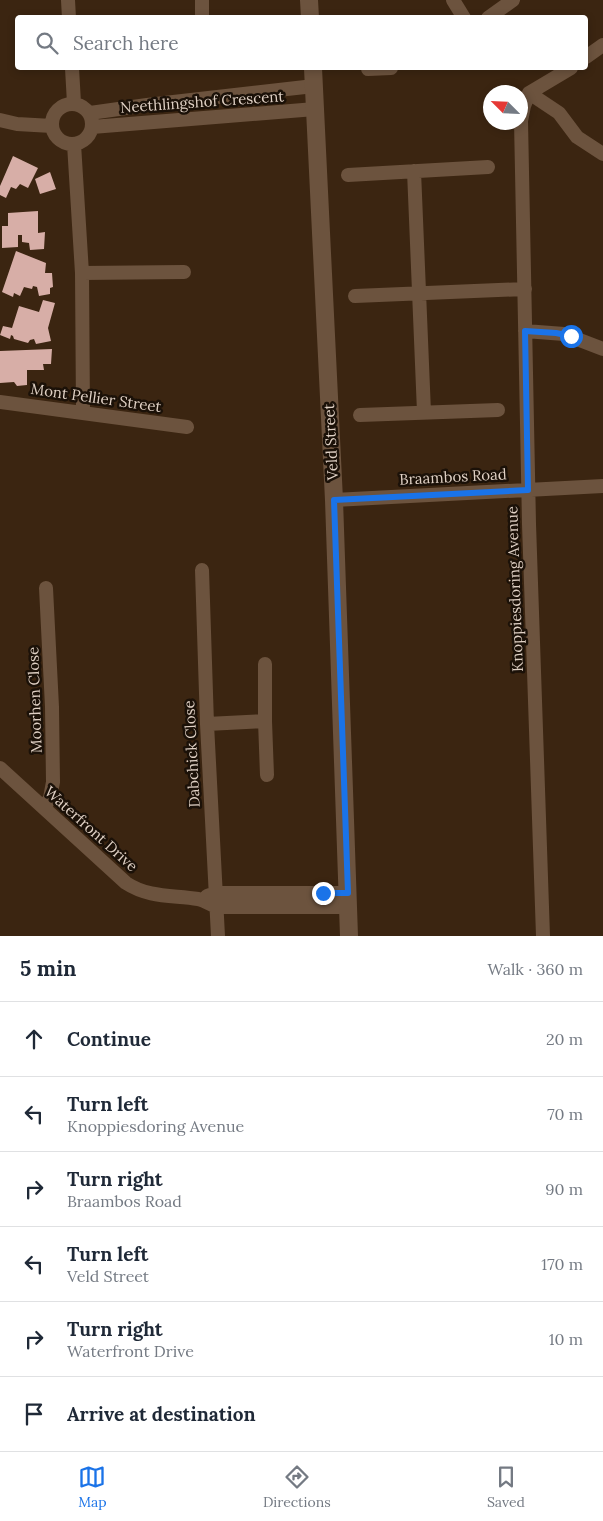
<!DOCTYPE html>
<meta charset="utf-8">
<style>
:root{--surface:#fff;--page:#f2f2f3;--text:#1f2937;--muted:#747a83;--line:#e0e1e3;--accent:#1a73e8}
body{margin:0;font-family:Lora,serif;background:var(--page);color:var(--text)}
.compass{position:absolute;left:483px;top:85px;width:45px;height:45px;border-radius:50%;background:var(--surface);box-shadow:0 2px 8px #0003;rotate:294deg}
.stop{position:absolute;width:15px;height:15px;margin:-11px;border:4px solid #1a73e8;border-radius:50%;background:#fff}
.stop.end{background:#1a73e8;border-color:#fff;box-shadow:0 1px 5px #0008}
.list{margin:0;padding:0;list-style:none}
h2{display:flex;justify-content:space-between;align-items:center;height:65px;margin:0;padding:0 20px;font-size:21px}
h2 small{font-size:16px;font-weight:400;color:var(--muted)}
.list li{display:grid;grid-template-columns:32px 1fr auto;gap:15px;align-items:center;box-sizing:border-box;height:75px;padding:0 20px;border-top:1px solid var(--line)}
.list b{display:block;font-size:19px;white-space:nowrap}
.list p{margin:0;font-size:16px;white-space:nowrap;color:var(--muted)}
.list em{font-size:16px;font-style:normal;color:var(--muted)}
.icon{flex:none;width:28px;height:28px;fill:none;stroke:currentColor;stroke-width:2;stroke-linecap:round;stroke-linejoin:round}
.map{position:relative;flex:none;width:603px;height:936px;overflow:hidden}
.search{position:absolute;background:var(--surface);box-shadow:0 2px 8px #0003;left:15px;right:15px;top:15px;height:55px;display:flex;align-items:center;gap:12px;box-sizing:border-box;padding:0 18px;border-radius:5px;color:var(--muted);font-size:19px}
.sheet{height:515px;background:var(--surface)}
nav{display:flex;justify-content:space-around;align-items:center;box-sizing:border-box;height:70px;border-top:1px solid var(--line);background:var(--surface);font-size:14px;color:var(--muted)}
nav a{display:grid;justify-items:center;gap:2px}
nav .on{color:var(--accent)}
.map>svg:first-child{display:block}
</style>
<div class="map">
<svg width="603" height="936" viewBox="0 0 603 936">
<rect width="100%" height="100%" fill="#3b2511"/>
<path fill="#d7aea7" d="M13,156L38,168L28,188L20,184L16,189L11,187L6,198L0,195V186Z
M50,172L56,189L40,194L35,179Z
M38,211V233L45,232L44,249L30,250L29,243L22,242V235H18V247L2,248V226H8V213Z
M16,251L46,263L45,273H52L53,287L50,288V294L39,296L37,287L33,286L32,289L24,287L20,296L14,293L13,297L2,292Z
M43,300L55,303L48,328L51,341L36,344L34,339L30,340L28,343L14,339L13,336L11,335L10,339L0,335L3,326L12,328L19,306L39,312Z
M52,349L51,364H43L44,370H27V385L17,386L14,382L0,383V351Z"/>
<g fill="none" stroke-linecap="round" stroke-linejoin="round">
<path stroke="#6c533e" stroke-width="14" d="M68,0L69,18
M202,0V18
M453,0L464,18
M488,18L513,0
M586,57L603,45
M72,68L74,103
M368,69L391,68
M529,93L524,106L521,121L529,524L543,936
M529,93L559,113L577,137L603,154
M529,93L571,68
M52 124a20 20 0 1 1 40 0a20 20 0 1 1-40 0Z
M90,113L147,105L314,86
M0,120L17,124L52,126
M92,127L315,109
M74,144L82,273L83,412
M414,171L424,412
M348,175L488,167
M82,273L184,272
M355,296L525,289
M525,331L564,334L603,349
M0,402L187,427
M360,415L498,410
M334,500L603,486
M202,570L207,724L218,936
M265,721L267,775
M207,724L265,721V664
M0,768L126,883C149,898 172,895 198,899C204,900 210,904 216,907H348
M44,808L50,798L53,782L52,707L46,588
M207,896L215,893H348"/>
<path stroke="#6c533e" stroke-width="18" d="M309,0L310,18
M313,68L334,500L349,936"/>
</g>
<g fill="none" stroke-linecap="round" stroke-linejoin="round">
<path stroke="#1a73e8" stroke-width="6" d="M323,893H348L334,500L528,490L525,331L556,333L571,336"/>
</g>
<g text-anchor="middle" stroke-width="5" stroke-linejoin="round" paint-order="stroke">
<g font-size="15" fill="#dfd0c4" stroke="#1b1108">
<text transform="translate(202 102) rotate(-4)" y="5">Neethlingshof Crescent</text>
<text transform="translate(96 398) rotate(8)" y="5">Mont Pellier Street</text>
<text transform="translate(331 442) rotate(-93)" y="5">Veld Street</text>
<text transform="translate(453 477) rotate(-3)" y="5">Braambos Road</text>
<text transform="translate(515 589) rotate(-92)" y="5">Knoppiesdoring Avenue</text>
<text transform="translate(35 700) rotate(-92)" y="5">Moorhen Close</text>
<text transform="translate(192 754) rotate(-93)" y="5">Dabchick Close</text>
<text transform="translate(91 829) rotate(42)" y="5">Waterfront Drive</text>
</g>
</g>
</svg>
<svg class="compass" viewBox="-18 -18 36 36"><path d="M0-13l5 13h-10z" fill="#e53935"/><path d="M0 13l5-13h-10z" fill="#747a83"/></svg>
<div class="stop" style="left:571px;top:336px"></div>
<div class="stop end" style="left:323px;top:893px"></div>
<div class="search"><svg class="icon" aria-label="search" viewBox="0 0 24 24"><circle cx="10" cy="10" r="6"/><path d="M15 15l6 6"/></svg>Search here</div>
</div>
<section class="sheet">
<h2>5 min<small>Walk · 360 m</small></h2>
<ul class="list">
<li><svg class="icon" aria-label="ahead" viewBox="0 0 24 24"><path d="M12 20V5M6 11l6-6 6 6"/></svg><div><b>Continue</b></div><em>20 m</em></li>
<li><svg class="icon" aria-label="left" viewBox="0 0 24 24"><path d="M17 20v-9H6M10 6l-5 5 5 5"/></svg><div><b>Turn left</b><p>Knoppiesdoring Avenue</p></div><em>70 m</em></li>
<li><svg class="icon" aria-label="right" viewBox="0 0 24 24"><path d="M7 20v-9h11M14 6l5 5-5 5"/></svg><div><b>Turn right</b><p>Braambos Road</p></div><em>90 m</em></li>
<li><svg class="icon" aria-label="left" viewBox="0 0 24 24"><path d="M17 20v-9H6M10 6l-5 5 5 5"/></svg><div><b>Turn left</b><p>Veld Street</p></div><em>170 m</em></li>
<li><svg class="icon" aria-label="right" viewBox="0 0 24 24"><path d="M7 20v-9h11M14 6l5 5-5 5"/></svg><div><b>Turn right</b><p>Waterfront Drive</p></div><em>10 m</em></li>
<li><svg class="icon" aria-label="arrive" viewBox="0 0 24 24"><path d="M6 21V4h12l-3 4 3 4H6"/></svg><div><b>Arrive at destination</b></div></li>
</ul>
</section>
<nav>
<a class="on"><svg class="icon" aria-label="map" viewBox="0 0 24 24"><path d="M3 6l6-2 6 2 6-2v14l-6 2-6-2-6 2zM9 4v14M15 6v14"/></svg>Map</a>
<a><svg class="icon" aria-label="directions" viewBox="0 0 24 24"><path d="M12 3l9 9-9 9-9-9zM9 14v-3h6M13 9l2 2-2 2"/></svg>Directions</a>
<a><svg class="icon" aria-label="saved" viewBox="0 0 24 24"><path d="M7 4h10v16l-5-4-5 4z"/></svg>Saved</a>
</nav>
